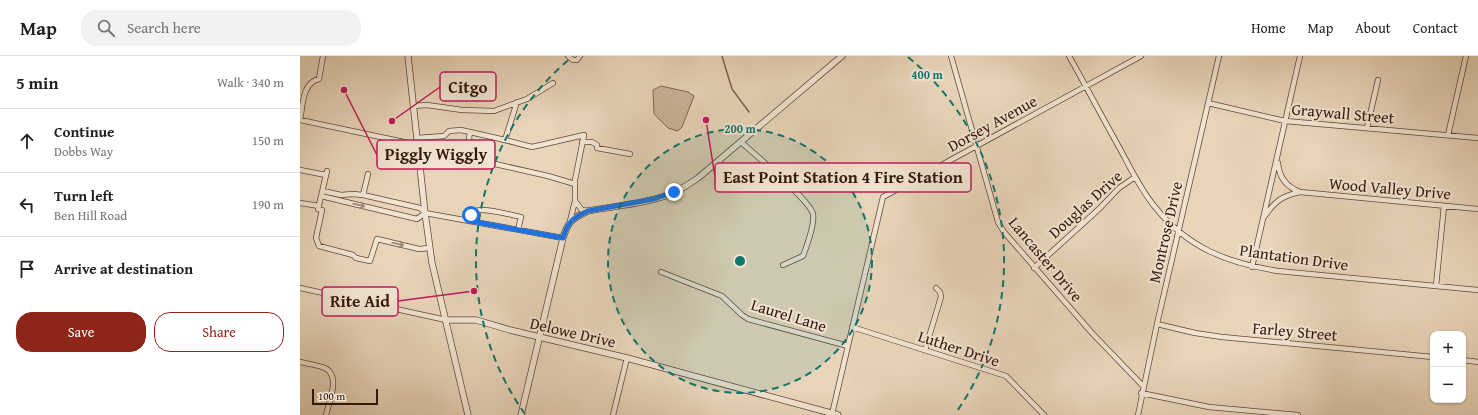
<!DOCTYPE html>
<meta charset="utf-8">
<style>
:root{--surface:#fff;--page:#f2f2f2;--text:#202124;--muted:#757577;--line:#e0e0e0;--accent:#8f2418}
body{margin:0;font-family:"Gentium Book Plus",serif;background:var(--page);color:var(--text)}
.controls{position:absolute;right:12px;bottom:12px;display:grid;overflow:hidden;border-radius:8px;box-shadow:0 1px 3px #0004}
.controls button{width:36px;height:36px;display:grid;place-items:center;padding:0;border:0;border-bottom:1px solid var(--line);background:var(--surface);color:var(--text);font:20px sans-serif}
.scale{position:absolute;left:12px;bottom:10px;width:66px;box-sizing:border-box;padding-left:4px;border:2px solid #36180c;border-top:0;font-size:11px;line-height:14px;white-space:nowrap;color:#36180c;-webkit-text-stroke:3px #f1e4d2;paint-order:stroke}
.stop{position:absolute;width:12px;height:12px;margin:-9px;border:3px solid #1a73e8;border-radius:50%;background:#fff}
.stop.end{background:#1a73e8;border-color:#fff;box-shadow:0 1px 4px #0008}
.list{margin:0;padding:0;list-style:none}
h2{display:flex;justify-content:space-between;align-items:center;height:52px;margin:0;padding:0 16px;font-size:17px}
h2 small{font-size:13px;font-weight:400;color:var(--muted)}
.list li{display:grid;grid-template-columns:26px 1fr auto;gap:12px;align-items:center;box-sizing:border-box;height:64px;padding:0 16px;border-top:1px solid var(--line)}
.list b{display:block;font-size:15px;white-space:nowrap}
.list p{margin:0;font-size:13px;white-space:nowrap;color:var(--muted)}
.list em{font-size:13px;font-style:normal;color:var(--muted)}
.actions{display:flex;gap:8px;padding:12px 16px}
.actions a{flex:1;padding:9px 0;border:1px solid var(--accent);border-radius:16px;text-align:center;font-size:14px;color:var(--accent)}
.actions .main{background:var(--accent);color:#fff}
.icon{flex:none;width:22px;height:22px;fill:none;stroke:currentColor;stroke-width:2;stroke-linecap:round;stroke-linejoin:round}
.map{position:relative;flex:none;width:1178px;height:359px;overflow:hidden}
header{display:flex;align-items:center;gap:24px;box-sizing:border-box;height:56px;padding:0 20px;background:var(--surface);border-bottom:1px solid var(--line)}
header strong{font-size:19px}
nav{display:flex;gap:22px;margin-inline-start:auto;font-size:14px}
.search{width:280px;height:36px;background:var(--page);display:flex;align-items:center;gap:10px;box-sizing:border-box;padding:0 14px;border-radius:16px;color:var(--muted);font-size:15px}
main{display:flex}
aside{flex:1;background:var(--surface)}
.map>svg:first-child{display:block}
</style>
<header>
<strong>Map</strong>
<div class="search"><svg class="icon" aria-label="search" viewBox="0 0 24 24"><circle cx="10" cy="10" r="6"/><path d="M15 15l6 6"/></svg>Search here</div>
<nav><a>Home</a><a>Map</a><a>About</a><a>Contact</a></nav>
</header>
<main>
<aside>
<h2>5 min<small>Walk · 340 m</small></h2>
<ul class="list">
<li><svg class="icon" aria-label="ahead" viewBox="0 0 24 24"><path d="M12 20V5M6 11l6-6 6 6"/></svg><div><b>Continue</b><p>Dobbs Way</p></div><em>150 m</em></li>
<li><svg class="icon" aria-label="left" viewBox="0 0 24 24"><path d="M17 20v-9H6M10 6l-5 5 5 5"/></svg><div><b>Turn left</b><p>Ben Hill Road</p></div><em>190 m</em></li>
<li><svg class="icon" aria-label="arrive" viewBox="0 0 24 24"><path d="M6 21V4h12l-3 4 3 4H6"/></svg><div><b>Arrive at destination</b></div></li>
</ul>
<div class="actions"><a class="main">Save</a><a>Share</a></div>
</aside>
<div class="map">
<svg width="1178" height="359" viewBox="0 0 1178 359">
<rect width="100%" height="100%" fill="#e9d5ba"/>
<filter id="stains"><feTurbulence type="fractalNoise" baseFrequency=".005" numOctaves="4"/><feColorMatrix values="0 0 0 0 .2 0 0 0 0 .09 0 0 0 0 .02 0 0 0 .5 -.17"/></filter>
<radialGradient id="worn" r=".72"><stop offset=".6" stop-color="#630" stop-opacity="0"/><stop offset="1" stop-color="#630" stop-opacity=".3"/></radialGradient>
<path fill="#cbb59c" stroke="#806654" d="M361,30L388,36L394,40L382,71L378,75L368,72L354,58L353,34Z"/>
<g fill="none" stroke-linecap="round" stroke-linejoin="round">
<path stroke="#7d6351" stroke-width="1.5" d="M422,0L432,33L449,56"/>
<defs>
<path id="minor" d="M268,0L273,4H277L280,0
M651,0L698,166L704,176L792,277L843,330
M769,0C786,30 802,61 819,91C830,111 840,133 855,151C888,192 927,207 978,215L1178,234
M217,46L205,84L170,76C168,86 169,95 173,103L248,120L275,128
M908,47L985,65L1178,82
M113,50L127,49L162,54L194,55L227,43L253,27
M0,64L118,89
M0,64C3,49 2,27 19,23L23,0
M1067,72L1078,24
M1148,79L1166,0
M117,82L144,80L149,75L161,74L170,76
M205,84L232,91L284,79L275,124V145
M282,86H292L297,89V92L330,98
M441,86C454,98 510,144 513,158C515,169 507,189 503,200L483,209
M978,107C979,122 987,131 1000,136
M0,114L26,119
M27,115L18,153L22,154L16,182L19,190L53,199L56,202L70,205L77,183L119,193L130,192
M23,135L41,139L53,138L63,139L120,152L125,157L263,182
M63,139L68,118
M21,140L117,163L125,157
M0,147L19,150
M964,161C975,145 982,140 1000,136L1178,153
M170,165C171,162 171,159 174,156C180,150 211,159 221,161L218,174
M270,165L275,145L282,154L288,155
M952,211L1000,0
M734,212L799,153L819,132L835,121
M361,216L422,240L442,259L448,263L548,290
M1136,230L1144,150
M0,232L146,264
M857,268L895,277L922,281L1133,301
M552,271L706,320L744,359
M625,294L641,241L640,236L636,232
M1163,304L1178,306
M0,306C8,308 17,309 25,312C41,320 29,346 26,359
M841,337L909,351L998,359
M532,358L583,141L841,0
M313,359L327,302
M838,359L857,268L919,0"/>
<path id="tertiary" d="M108,0L125,157L132,207L168,359
M146,264H176L210,274L327,302L538,359
M221,359L263,182C268,165 273,162 288,155C314,150 344,148 368,139C379,135 388,129 398,122L542,0"/>
</defs>
<use href="#minor" stroke="#634738" stroke-width="6"/>
<use href="#tertiary" stroke="#634738" stroke-width="7"/>
<use href="#minor" stroke="#f1e4d2" stroke-width="4.5"/>
<use href="#tertiary" stroke="#f1e4d2" stroke-width="5.5"/>
</g>
<defs><path id="oneway-shaft" d="M-6 0H5M1.5-3L5.5 0L1.5 3" fill="none" stroke-width="1.6" stroke-linecap="round" stroke-linejoin="round"/></defs>
<g stroke="#9d8879">
<use href="#oneway-shaft" transform="translate(59 149) rotate(13)"/>
<use href="#oneway-shaft" transform="translate(98 188) rotate(13)"/>
</g>
<g fill="none" stroke-linecap="round" stroke-linejoin="round">
<path stroke="#1a73e8" stroke-width="5" d="M171,159L170,165L263,182C268,165 273,162 288,155L354,143L374,136"/>
</g>
<circle cx="440" cy="205" r="132" fill="#0f766e" fill-opacity=".12"/>
<g fill="none" stroke="#0f766e" stroke-width="2" stroke-dasharray="7 5">
<circle cx="440" cy="205" r="132"/>
<path d="M225 358A264 264 0 0 1 272 1M608 1A264 264 0 0 1 655 358"/>
</g>
<g text-anchor="middle" stroke-width="4" stroke-linejoin="round" paint-order="stroke">
<g font-size="16" fill="#36180c" stroke="#f1e4d2">
<text transform="translate(1043 57) rotate(5)" y="6">Graywall Street</text>
<text transform="translate(692 67) rotate(-29)" y="6">Dorsey Avenue</text>
<text transform="translate(1090 132) rotate(5)" y="6">Wood Valley Drive</text>
<text transform="translate(785 148) rotate(-42)" y="6">Douglas Drive</text>
<text transform="translate(865 176) rotate(-77)" y="6">Montrose Drive</text>
<text transform="translate(994 201) rotate(8)" y="6">Plantation Drive</text>
<text transform="translate(746 203) rotate(50)" y="6">Lancaster Drive</text>
<text transform="translate(489 259) rotate(17)" y="6">Laurel Lane</text>
<text transform="translate(995 275) rotate(5)" y="6">Farley Street</text>
<text transform="translate(273 276) rotate(13)" y="6">Delowe Drive</text>
<text transform="translate(659 292) rotate(18)" y="6">Luther Drive</text>
</g>
</g>
<circle cx="440" cy="205" r="6" fill="#0f766e" stroke="#f1e4d2" stroke-width="2"/>
<g font-size="12" text-anchor="middle" font-weight="bold" fill="#0f766e" stroke="#f1e4d2" stroke-width="4" stroke-linejoin="round" paint-order="stroke">
<text x="627" y="23">400 m</text>
<text x="440" y="77">200 m</text>
</g>
<path fill="none" stroke="#c2185b" stroke-width="1.5" d="M92 65L140 31M44 34L77 99M406 64L415 121M174 235L98 245"/>
<g fill="#c2185b" stroke="#f1e4d2" stroke-width="1.5">
<circle cx="92" cy="65" r="4"/>
<circle cx="44" cy="34" r="4"/>
<circle cx="406" cy="64" r="4"/>
<circle cx="174" cy="235" r="4"/>
</g>
<g fill="#f1e4d2" stroke="#c2185b" stroke-width="1.5">
<rect x="140" y="16" width="56" height="29" rx="4"/>
<rect x="77" y="84" width="118" height="29" rx="4"/>
<rect x="415" y="107" width="256" height="29" rx="4"/>
<rect x="22" y="231" width="76" height="29" rx="4"/>
</g>
<g font-size="17" text-anchor="middle" font-weight="bold" fill="#36180c">
<text x="168" y="37">Citgo</text>
<text x="136" y="104">Piggly Wiggly</text>
<text x="543" y="127">East Point Station 4 Fire Station</text>
<text x="60" y="251">Rite Aid</text>
</g>
<rect width="100%" height="100%" filter="url(#stains)"/>
<rect width="100%" height="100%" fill="url(#worn)"/>
</svg>
<div class="controls">
<button>+</button>
<button>−</button>
</div>
<div class="scale">100 m</div>
<div class="stop" style="left:171px;top:159px"></div>
<div class="stop end" style="left:374px;top:136px"></div>
</div>
</main>
